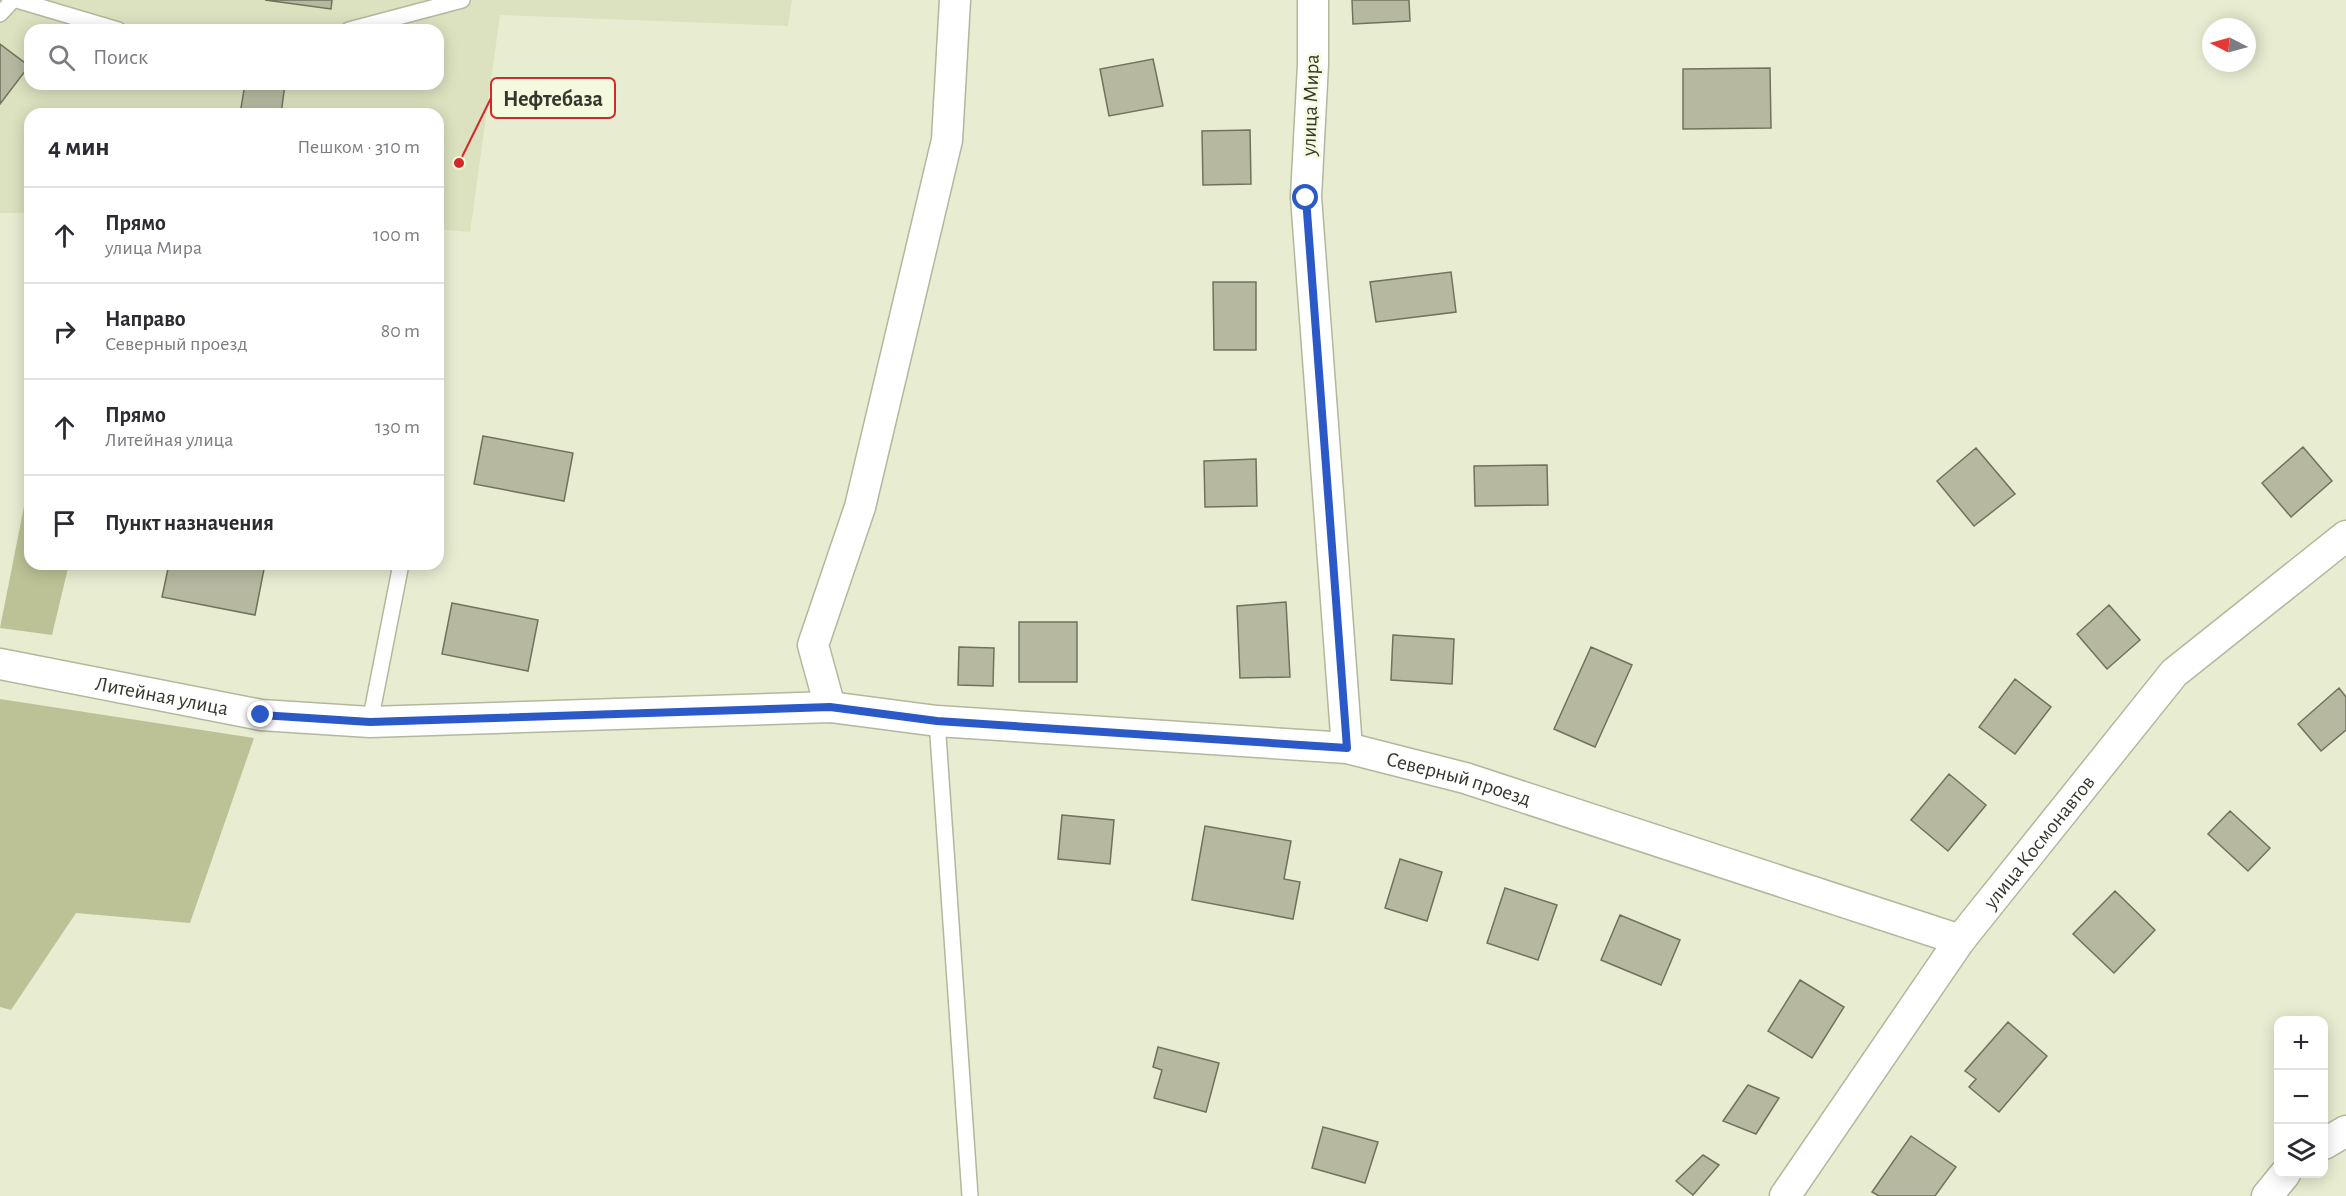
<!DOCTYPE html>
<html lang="ru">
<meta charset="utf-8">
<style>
:root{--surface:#fff;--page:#f7f7f7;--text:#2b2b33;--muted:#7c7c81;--line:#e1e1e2}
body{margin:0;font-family:"Alegreya Sans",sans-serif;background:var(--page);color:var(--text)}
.controls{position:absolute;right:18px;bottom:18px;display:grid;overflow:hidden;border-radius:12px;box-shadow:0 3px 15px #0003}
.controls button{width:54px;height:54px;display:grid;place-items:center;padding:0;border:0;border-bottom:2px solid var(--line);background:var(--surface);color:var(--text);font:30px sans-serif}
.compass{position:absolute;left:2202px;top:18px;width:54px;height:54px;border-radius:50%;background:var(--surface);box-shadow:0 3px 15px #0003;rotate:276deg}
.stop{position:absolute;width:18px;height:18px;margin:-14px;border:4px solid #2b59c7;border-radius:50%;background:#fff}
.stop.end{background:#2b59c7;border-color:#fff;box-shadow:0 2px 6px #0008}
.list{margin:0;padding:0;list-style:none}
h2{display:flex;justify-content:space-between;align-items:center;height:78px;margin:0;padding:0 24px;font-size:26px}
h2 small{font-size:20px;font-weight:400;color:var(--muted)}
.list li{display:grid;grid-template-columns:39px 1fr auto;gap:18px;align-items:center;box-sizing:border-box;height:96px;padding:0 24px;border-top:2px solid var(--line)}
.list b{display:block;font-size:22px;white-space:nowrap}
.list p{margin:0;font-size:20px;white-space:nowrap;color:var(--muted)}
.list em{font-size:20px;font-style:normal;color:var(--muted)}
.icon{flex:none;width:33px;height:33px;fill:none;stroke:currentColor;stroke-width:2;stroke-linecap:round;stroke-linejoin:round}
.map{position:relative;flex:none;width:2346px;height:1196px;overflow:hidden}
.search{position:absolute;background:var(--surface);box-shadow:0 3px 15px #0003;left:24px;top:24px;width:420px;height:66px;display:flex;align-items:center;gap:15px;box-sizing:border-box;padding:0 21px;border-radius:18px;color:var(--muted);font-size:22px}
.panel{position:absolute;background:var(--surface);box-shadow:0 3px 15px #0003;left:24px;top:108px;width:420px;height:462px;border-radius:18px}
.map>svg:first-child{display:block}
</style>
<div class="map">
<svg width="2346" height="1196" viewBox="0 0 2346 1196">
<rect width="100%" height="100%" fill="#e8ecd1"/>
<path fill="#dce1bf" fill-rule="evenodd" d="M0,0H792L788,26L500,15L470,232L438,229V114H30V213H0ZM30,30H438V84H30Z"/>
<path fill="#bcc295" d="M28,486L30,487V564H69L52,635L0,628Z
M0,699L254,738L190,923L76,913L11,1010L0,1007Z"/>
<path fill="#b6b9a0" stroke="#70735c" stroke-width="1.5" d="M265,0H332L331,9Z
M1352,0H1409L1410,21L1353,24Z
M0,44L29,66L0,104Z
M1153,59L1163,106L1109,116L1100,69Z
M1770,68L1771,128L1683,129V69Z
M245,84H285L281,114H240Z
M1250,130L1251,184L1203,185L1202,131Z
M1451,272L1456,312L1376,322L1370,282Z
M1213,282H1256V350H1214Z
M483,436L573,453L564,501L474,484Z
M2303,447L2332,481L2291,517L2262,483Z
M1976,448L2015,494L1974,526L1937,481Z
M1256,459L1257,506L1205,507L1204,461Z
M1547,465L1548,505L1475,506L1474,466Z
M169,564H265L255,615L162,597Z
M1286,602L1290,677L1240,678L1237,606Z
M452,603L538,620L528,671L442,654Z
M2109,605L2140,640L2107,669L2077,634Z
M1019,622H1077V682H1019Z
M1393,635L1454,639L1452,684L1391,680Z
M959,647L994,648L993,686L958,685Z
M1591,647L1632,665L1595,747L1554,729Z
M2015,679L2051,707L2015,754L1979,727Z
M2339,688L2346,697V730L2321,751L2298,724Z
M1949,774L1986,805L1948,851L1911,820Z
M2230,811L2270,848L2248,871L2208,834Z
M1062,815L1114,820L1110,864L1058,859Z
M1205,826L1291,841L1284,879L1300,882L1293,919L1192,900Z
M1400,859L1442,872L1427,921L1385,908Z
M1505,888L1557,905L1538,960L1487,943Z
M2115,891L2155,930L2114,973L2073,934Z
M1620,915L1680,940L1661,985L1601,960Z
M1800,980L1844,1007L1812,1058L1768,1031Z
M2008,1022L2047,1056L1999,1112L1969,1087L1976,1079L1965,1071Z
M1158,1047L1219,1063L1206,1112L1154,1098L1162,1070L1153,1067Z
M1748,1085L1779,1098L1756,1134L1723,1121Z
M1323,1127L1378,1142L1365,1183L1312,1168Z
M1911,1136L1956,1167L1935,1196H1879L1872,1192Z
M1703,1155L1719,1165L1693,1195L1676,1181Z"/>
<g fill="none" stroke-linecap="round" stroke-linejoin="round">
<defs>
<path id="lane" d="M17,0L118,30
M0,14L13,0
M349,30L462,0
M937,721L970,1196
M370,722L401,564"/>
<g id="street">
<path d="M1313,0V64L1306,197L1347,748"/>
<path id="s1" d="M0,664L261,715L370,722L830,707L937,721L1347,748L1465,778L1960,940"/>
<path d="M830,707L813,645L860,507L947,140L955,0"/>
<path d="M2324,1144L2346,1131"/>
<path id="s2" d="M1785,1196L1960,940L2174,673L2346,536"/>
<path d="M2267,1196L2285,1174"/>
</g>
</defs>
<use href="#lane" stroke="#b3b79d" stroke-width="18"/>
<use href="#street" stroke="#b3b79d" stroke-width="33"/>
<use href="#lane" stroke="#fff" stroke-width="15"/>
<use href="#street" stroke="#fff" stroke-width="30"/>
</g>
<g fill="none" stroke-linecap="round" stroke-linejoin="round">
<path stroke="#2b59c7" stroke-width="8" d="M261,715L370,722L830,707L937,721L1347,748L1306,198"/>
</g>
<g text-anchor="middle" stroke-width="5" stroke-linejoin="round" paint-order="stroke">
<g font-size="21" fill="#35372d" stroke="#f5f9de">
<text transform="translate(1310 105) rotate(-88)" y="7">улица Мира</text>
<text dy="7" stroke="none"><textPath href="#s1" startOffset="165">Литейная улица</textPath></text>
<text dy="7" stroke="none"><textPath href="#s1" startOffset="1470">Северный проезд</textPath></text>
<text dy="7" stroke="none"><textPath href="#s2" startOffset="436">улица Космонавтов</textPath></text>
</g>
</g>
<path fill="none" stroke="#d62828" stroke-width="2" d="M459 163L491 98"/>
<circle fill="#d62828" stroke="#f5f9de" stroke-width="2" cx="459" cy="163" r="6"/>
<rect fill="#f5f9de" stroke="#d62828" stroke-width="2" x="491" y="78" width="124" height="40" rx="6"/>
<g font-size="22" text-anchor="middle" font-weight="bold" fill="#35372d">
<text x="553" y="106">Нефтебаза</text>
</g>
</svg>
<div class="controls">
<button>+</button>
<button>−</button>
<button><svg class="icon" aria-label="layers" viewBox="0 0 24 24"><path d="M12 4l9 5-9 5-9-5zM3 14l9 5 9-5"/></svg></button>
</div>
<svg class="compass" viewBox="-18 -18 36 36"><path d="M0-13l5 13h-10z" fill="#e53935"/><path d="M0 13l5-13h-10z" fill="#7c7c81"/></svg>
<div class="stop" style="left:1306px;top:198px"></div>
<div class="stop end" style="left:261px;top:715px"></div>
<div class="search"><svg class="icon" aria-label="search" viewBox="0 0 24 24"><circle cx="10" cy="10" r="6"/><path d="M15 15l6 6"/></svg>Поиск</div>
<section class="panel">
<h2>4 мин<small>Пешком · 310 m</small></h2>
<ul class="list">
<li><svg class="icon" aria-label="ahead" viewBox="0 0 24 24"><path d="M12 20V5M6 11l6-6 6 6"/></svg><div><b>Прямо</b><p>улица Мира</p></div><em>100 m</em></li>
<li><svg class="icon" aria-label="right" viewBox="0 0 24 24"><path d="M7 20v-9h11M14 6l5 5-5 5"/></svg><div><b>Направо</b><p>Северный проезд</p></div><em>80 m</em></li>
<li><svg class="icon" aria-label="ahead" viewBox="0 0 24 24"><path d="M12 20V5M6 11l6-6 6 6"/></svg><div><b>Прямо</b><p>Литейная улица</p></div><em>130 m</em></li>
<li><svg class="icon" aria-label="arrive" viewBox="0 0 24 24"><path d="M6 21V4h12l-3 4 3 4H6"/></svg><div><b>Пункт назначения</b></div></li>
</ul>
</section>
</div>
